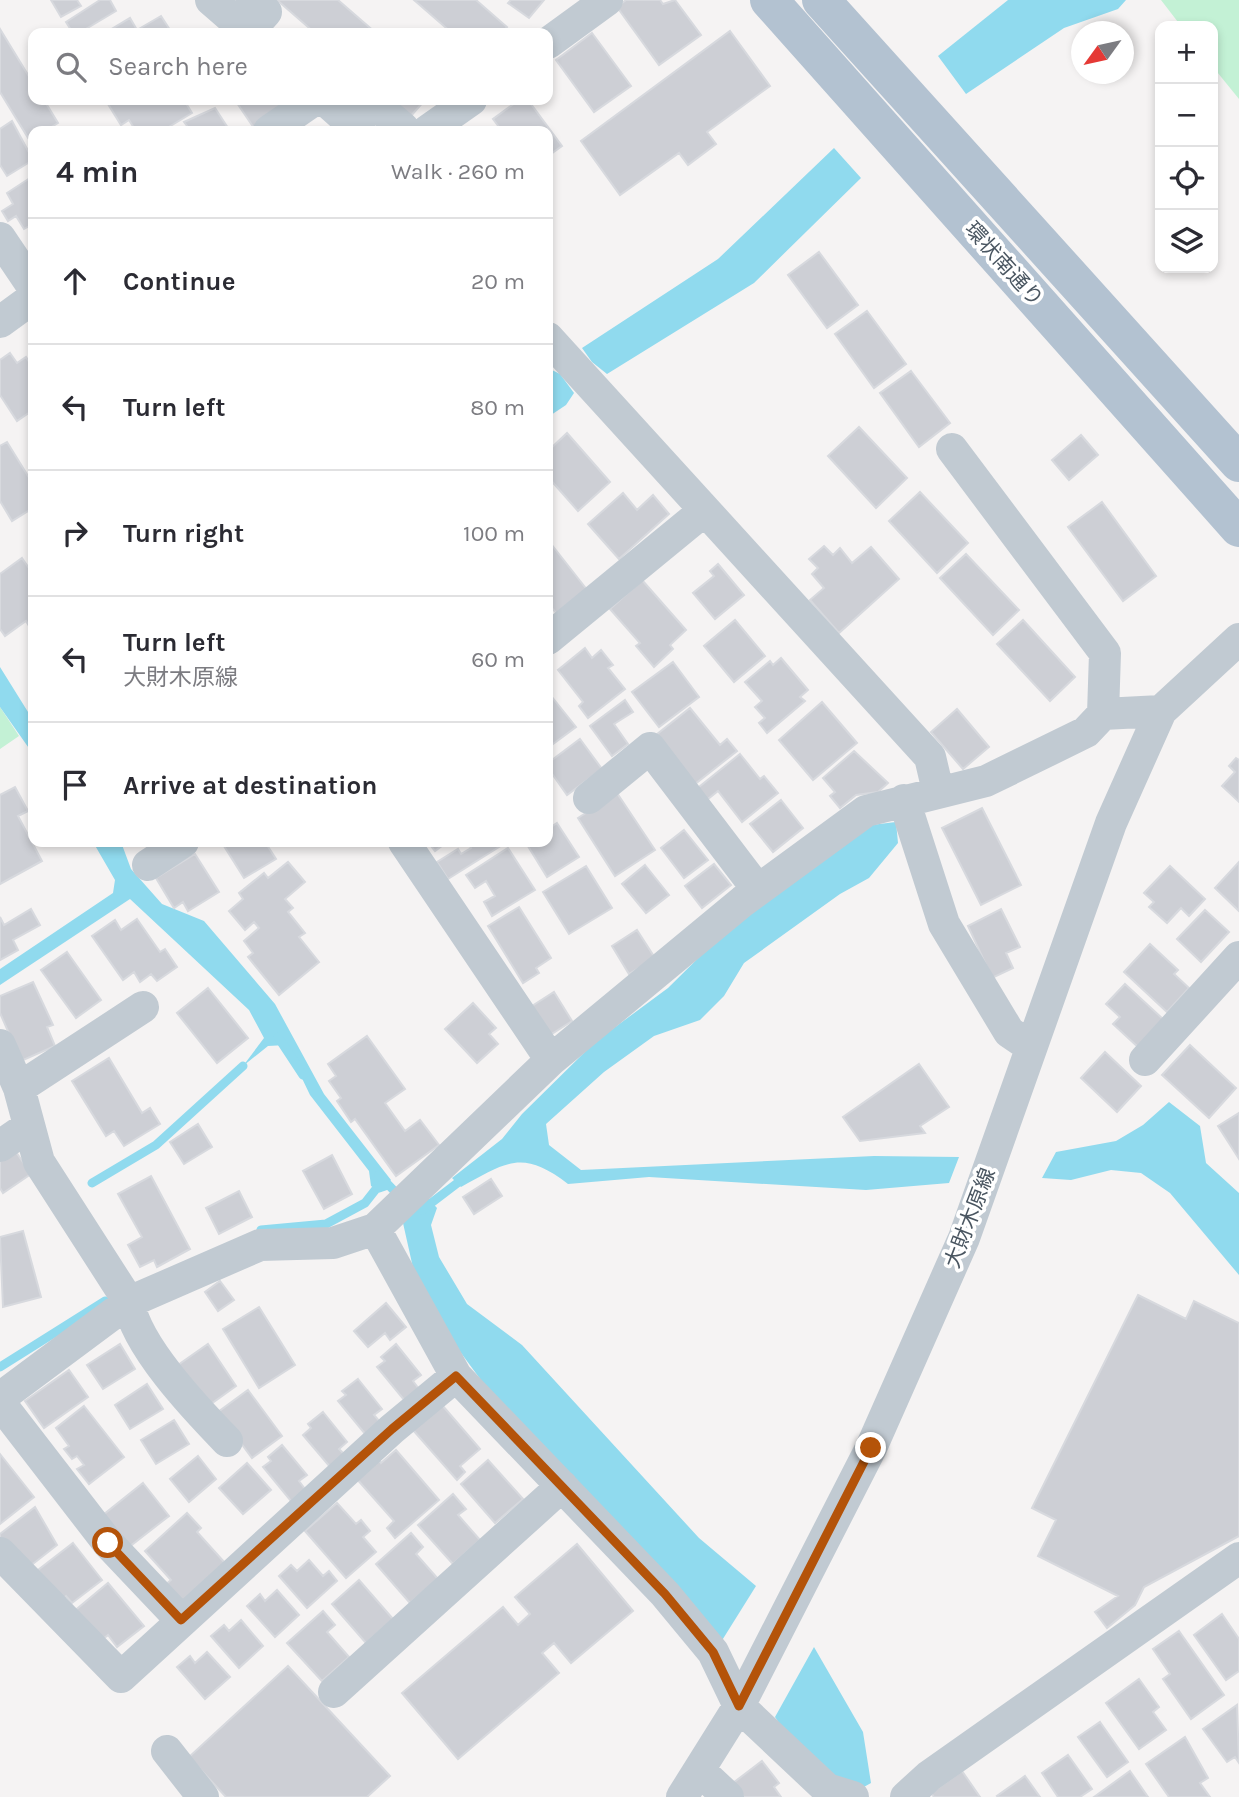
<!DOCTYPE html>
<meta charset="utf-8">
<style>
:root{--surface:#fff;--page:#f2f2f3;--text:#2b2b33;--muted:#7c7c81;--line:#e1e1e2}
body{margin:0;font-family:Karla,"Noto Sans JP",sans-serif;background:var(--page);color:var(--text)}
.controls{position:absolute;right:21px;top:21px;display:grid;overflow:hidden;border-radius:14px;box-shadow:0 4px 10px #0003}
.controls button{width:63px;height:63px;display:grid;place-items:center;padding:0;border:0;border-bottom:2px solid var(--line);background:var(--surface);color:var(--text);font:35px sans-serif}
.compass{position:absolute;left:1071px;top:21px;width:63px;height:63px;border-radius:50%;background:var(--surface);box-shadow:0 4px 10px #0003;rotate:237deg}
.stop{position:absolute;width:21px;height:21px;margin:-16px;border:5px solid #b45309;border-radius:50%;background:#fff}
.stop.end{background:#b45309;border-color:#fff;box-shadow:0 2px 7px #0008}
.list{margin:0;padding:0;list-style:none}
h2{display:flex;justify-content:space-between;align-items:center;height:91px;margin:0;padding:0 28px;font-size:30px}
h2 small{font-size:23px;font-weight:400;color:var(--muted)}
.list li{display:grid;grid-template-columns:46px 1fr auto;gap:21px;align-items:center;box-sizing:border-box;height:126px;padding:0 28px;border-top:2px solid var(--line)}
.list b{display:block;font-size:26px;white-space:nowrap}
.list p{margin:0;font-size:23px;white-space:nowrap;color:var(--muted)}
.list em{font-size:23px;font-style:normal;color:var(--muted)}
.icon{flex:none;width:38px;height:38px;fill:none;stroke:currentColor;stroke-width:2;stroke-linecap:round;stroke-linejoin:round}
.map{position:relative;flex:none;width:1239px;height:1797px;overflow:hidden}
.search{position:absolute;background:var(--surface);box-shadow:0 4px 10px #0003;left:28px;top:28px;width:525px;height:77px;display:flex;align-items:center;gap:18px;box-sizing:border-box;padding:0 24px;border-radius:14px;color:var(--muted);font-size:26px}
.panel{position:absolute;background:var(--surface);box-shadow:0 4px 10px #0003;left:28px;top:126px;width:525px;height:721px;border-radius:14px}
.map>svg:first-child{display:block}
</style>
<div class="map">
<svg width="1239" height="1797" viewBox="0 0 1239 1797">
<rect width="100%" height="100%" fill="#f5f3f3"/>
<path fill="#c3f1d5" d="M1161,0H1239V99L1213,67V26H1181Z
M0,707L19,736L0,749Z"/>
<path fill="#90daee" d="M1008,0H1126L1118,9L1064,28L966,94L938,56Z
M834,148L861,178L754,283L607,374L592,362L582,348L718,259Z
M548,368L560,374L574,393L566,405L548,417Z
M0,667L33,720V754L0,707Z
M896,822L898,843L869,878L840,894L744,963L724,996L700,1020L654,1036L604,1072L546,1124L549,1145L581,1170L874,1156L959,1157L949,1183L866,1190L649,1177L568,1184C522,1149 507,1162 461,1187L452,1178L502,1139L522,1114L595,1042L668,988L760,897L871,825Z
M93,842H121L131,869L162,904L204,921L275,1004L324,1094L391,1180L381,1192L371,1186L369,1171L310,1095L286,1045L268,1046L243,1066L264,1038L249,1010L130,899L0,985V969L113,893L115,880Z
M1169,1102L1200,1126L1206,1163L1239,1193V1275L1170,1193L1141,1173L1111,1170L1071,1180L1042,1178L1056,1152L1116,1141L1143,1125Z
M427,1197L437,1208L431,1225L439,1257L467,1304L522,1345L699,1538L756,1586L721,1642L696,1608L489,1391L439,1323L416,1281L403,1223Z
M814,1647L863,1732L871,1783L862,1788C818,1770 801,1758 775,1717Z"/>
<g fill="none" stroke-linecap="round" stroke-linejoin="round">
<path stroke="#90daee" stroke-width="9" d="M278,1037L303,1075
M379,1175L401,1198
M92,1183L156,1145L243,1066
M422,1210L464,1178
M261,1230L326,1224L365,1203L376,1189L385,1186
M0,1367L105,1301"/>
</g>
<path fill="#cdcfd5" stroke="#d7d9de" stroke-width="2" d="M51,0H77L81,6L61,17Z
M100,0H110L116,11L79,33H73L66,22Z
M277,0H338L376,33H315Z
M414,0H476L507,27L502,33H452Z
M511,0H544L529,18L508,3Z
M626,0H660L663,4L675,0L701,35L659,65L617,7Z
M161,16L172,33H105L130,18L137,30Z
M0,29L33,83V100H44L58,123L45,131H33L30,141L0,92Z
M730,31L770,86L707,132L716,144L688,165L679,153L620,195L581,141Z
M592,33L631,86L594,112L556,60Z
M115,100H184L192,113L162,131H136L129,120L121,125L108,104Z
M235,100H292L293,101L254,128Z
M391,100H425L410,117Z
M519,100H528L562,146L548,156V131H502L493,119Z
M215,108L230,131H191L184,122Z
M12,121L33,160L7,176L0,165V129Z
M33,176V224L24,229L16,216L8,221L2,211L13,204L7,193Z
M819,252L858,305L827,328L788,275Z
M867,311L906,364L874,388L835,334Z
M10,353L17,363L26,357L33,368V410L17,421L0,395V360Z
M911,371L950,423L919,447L880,393Z
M859,427L907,478L876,508L828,456Z
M567,433L610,482L578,511L548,477V451Z
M1081,435L1098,455L1069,480L1052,460Z
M7,442L33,484V508L12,521L0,501V446Z
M920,492L968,543L937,573L889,521Z
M623,493L637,510L653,495L669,514L619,559L588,524Z
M1102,502L1156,576L1123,601L1068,527Z
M548,540L588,591L558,615L550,606L548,607Z
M824,546L833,555L840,548L852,563L871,547L899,579L839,633L810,600L824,588L812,574L818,568L809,559Z
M966,554L1019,610L993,635L940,578Z
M22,558L33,574V623L29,626L26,621L5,636L0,629V574Z
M718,564L744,595L715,619L693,593L714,576L710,571Z
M642,580L686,630L670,645L673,649L654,667L636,646L640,643L610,609Z
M735,620L765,656L734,682L704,646Z
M1023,620L1075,677L1050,701L997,644Z
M585,648L592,658L601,650L613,665L608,668L625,689L588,718L579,706L583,702L558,670Z
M781,658L808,690L800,697L805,701L767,733L759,723L765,718L755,707L762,701L745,682L770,661L773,665Z
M673,662L699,697L659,727L632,692Z
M548,692L576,727L549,747L548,745Z
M625,700L633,712L614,724L628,744L612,756L590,726Z
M822,702L857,743L813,780L779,740Z
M690,708L720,745L727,739L737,751L695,784L656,735Z
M957,709L989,747L963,769L931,732Z
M580,739L602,769L567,795L548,768V763Z
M854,751L888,783L878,792L856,795L840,808L830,796L835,792L823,778Z
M740,754L760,779L764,776L778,793L742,822L718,791L703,803L694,791Z
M1236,758L1239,760V802L1222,786L1235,772L1229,766Z
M15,787L28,811L18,816L42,861L0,884V795Z
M617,793L655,850L615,876L578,818Z
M781,800L803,828L773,852L750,824Z
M982,808L1021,885L981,905L942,828Z
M557,823L579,857L547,877L526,843L548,842V829Z
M684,830L708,860L684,878L661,848Z
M231,842H265L276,859L244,878L224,846Z
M428,842H447L435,851Z
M468,842H507L448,879L437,862L458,849L461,854L471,848Z
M508,848L535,890L492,916L484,902L495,896L486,881L475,888L466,875Z
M195,854L219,892L188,911L183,902L174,908L156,878Z
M288,862L305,882L285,899L293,908L288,912L305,933L299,937L319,962L279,995L248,957L253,953L244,941L259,928L254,922L245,930L229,911L243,899L239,893L264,873L268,878Z
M1239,862V911L1215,888Z
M714,864L731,885L702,908L685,886Z
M645,865L669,895L646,913L622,884Z
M586,866L612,908L569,934L543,892Z
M1170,866L1205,899L1189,916L1181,908L1167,923L1149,907L1154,902L1144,893Z
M519,907L551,958L536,968L539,973L523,983L488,926Z
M31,909L40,925L13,940L18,950L0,960V917L4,925Z
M1001,909L1020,947L1006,953L1013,968L992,978L968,926Z
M1205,910L1229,932L1201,962L1177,939Z
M137,919L160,952L165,949L177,967L157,981L151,974L140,982L134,972L123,980L92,936L115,920L121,930Z
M637,930L655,958L629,974L612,946Z
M1150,944L1178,970L1174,974L1189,988L1167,1012L1124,972Z
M67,952L101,1000L76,1018L41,970Z
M33,982L53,1025L47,1027L55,1046L21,1061L0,1013V996Z
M1125,984L1164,1020L1138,1047L1113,1024L1120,1017L1106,1004Z
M208,988L248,1038L217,1063L177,1013Z
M554,992L572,1021L550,1035L532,1006Z
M473,1003L496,1028L489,1034L498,1044L477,1063L445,1029Z
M367,1036L405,1089L385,1103L405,1131L420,1120L439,1145L396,1176L355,1119L351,1122L337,1101L341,1098L329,1081L336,1076L328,1064Z
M1190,1045L1236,1088L1209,1118L1162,1075Z
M1105,1052L1141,1086L1117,1112L1081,1078Z
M109,1058L142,1113L150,1108L160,1124L124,1146L114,1131L106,1136L72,1081Z
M919,1064L949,1107L920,1126L925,1133L860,1141L843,1117Z
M1239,1113V1159L1218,1126Z
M198,1124L212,1147L184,1164L170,1142Z
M14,1149L31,1174L3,1193L0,1188V1159Z
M332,1155L352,1194L324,1209L303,1171Z
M151,1176L190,1249L157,1267L154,1260L140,1267L128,1245L142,1237L118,1194Z
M491,1179L502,1196L474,1214L463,1197Z
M239,1191L252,1217L219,1234L206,1208Z
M23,1231L41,1297L3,1307L0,1237Z
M220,1281L234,1300L218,1311L205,1292Z
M1138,1295L1186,1319L1194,1301L1239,1323V1536L1144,1587L1135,1605L1107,1628L1095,1612L1118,1596L1038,1556L1056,1520L1032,1508Z
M386,1303L406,1327L390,1340L385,1333L368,1347L354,1331Z
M259,1307L295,1365L259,1388L223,1329Z
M120,1344L135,1369L103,1389L87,1365Z
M208,1344L236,1386L208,1406L178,1365Z
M396,1344L421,1375L413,1381L419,1389L405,1401L377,1367L385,1361L381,1357Z
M69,1370L88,1397L44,1428L25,1401Z
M358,1379L382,1409L374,1415L381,1423L366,1435L338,1401L346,1395L342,1391Z
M147,1384L163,1409L130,1429L115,1405Z
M248,1390L282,1436L252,1458L218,1412Z
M442,1405L480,1449L460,1466L465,1472L457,1480L413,1430Z
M84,1406L124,1457L89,1484L77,1469L84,1465L77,1456L72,1459L64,1449L69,1446L56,1428Z
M323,1412L347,1442L339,1449L346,1456L331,1468L303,1435L311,1428L308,1424Z
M174,1420L189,1444L156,1464L141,1440Z
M282,1445L307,1475L299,1481L305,1489L291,1501L263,1467L271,1461L268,1457Z
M396,1450L439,1500L395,1538L387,1528L394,1521L356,1478L378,1459L381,1463Z
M0,1454L34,1497L0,1524Z
M198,1456L216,1479L189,1502L170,1479Z
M488,1460L523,1499L495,1523L461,1484Z
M247,1463L271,1490L243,1514L219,1488Z
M143,1483L169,1516L129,1547L103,1515Z
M453,1494L466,1509L458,1515L480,1540L453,1564L418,1525Z
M337,1503L356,1524L361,1520L370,1531L363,1537L376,1552L346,1578L305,1531Z
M35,1507L57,1545L29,1567L0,1539V1534Z
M187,1513L201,1528L197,1532L225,1563L181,1603L165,1585L171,1580L145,1551Z
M411,1533L423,1547L416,1554L438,1579L410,1603L376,1564Z
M73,1543L102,1580L72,1603L66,1596L58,1602L38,1570Z
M577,1544L633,1611L571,1663L554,1643L542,1653L559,1673L458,1759L402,1693L503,1607L518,1625L530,1614L515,1597Z
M309,1560L323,1576L329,1571L337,1581L307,1608L279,1576L291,1565L297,1571Z
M359,1580L393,1619L366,1643L332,1604Z
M108,1583L144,1626L117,1647L108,1635L97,1644L72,1613Z
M277,1590L299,1615L275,1637L247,1606L260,1594L265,1601Z
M323,1611L335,1625L327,1632L349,1657L322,1681L287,1643Z
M1222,1614L1239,1639V1671L1226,1680L1194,1635Z
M241,1620L263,1646L239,1668L211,1636L224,1625L229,1631Z
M1179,1631L1224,1695L1191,1719L1163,1679L1170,1674L1153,1649Z
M207,1652L230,1677L205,1699L177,1667L190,1656L195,1663Z
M288,1666L390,1776L367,1797H226L189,1757Z
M1139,1679L1159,1707L1153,1712L1166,1730L1139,1749L1106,1703Z
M1237,1705L1239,1763L1235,1757L1227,1762L1203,1729Z
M1100,1722L1128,1762L1107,1777L1078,1737Z
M1185,1737L1208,1778L1200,1783L1210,1797H1169L1146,1764Z
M1068,1755L1092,1789L1080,1797H1058L1042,1773Z
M762,1761L779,1783L774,1787L781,1797H744L733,1783Z
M962,1771L980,1797H934L931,1793Z
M1130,1771L1148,1797H1094Z
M1025,1776L1040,1797H998L997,1796Z"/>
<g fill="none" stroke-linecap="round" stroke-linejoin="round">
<path stroke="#c1cad2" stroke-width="32" d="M211,0L249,33
M248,32L266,12L252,0
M548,43L607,0
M325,100L360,131
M370,100L403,128
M269,131L314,100
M427,131L471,100
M0,238L33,287
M0,322L33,298
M548,338L930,757L938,791
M952,449L1105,653L1103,714
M548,639L704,511
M589,798L650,748L758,890
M904,800L944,924L1009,1032L1031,1047
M404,842L551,1060
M148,865L183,842
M0,1045L19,1088L39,1162L129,1302C135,1345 196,1409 227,1441
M1145,1060L1239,957
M19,1088L143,1007
M0,1146L29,1126
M375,1229L456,1376L665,1594L713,1652L739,1706L827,1789L853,1797
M0,1398L129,1302L260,1245L333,1243L375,1229L551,1060L743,901L866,811L986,781L1086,732L1103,714L1161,711
M0,1403L108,1543L181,1620
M0,1553L121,1677L392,1429L456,1376
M334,1692L562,1486
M167,1751L203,1797
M699,1770L728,1797
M682,1797L739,1706L871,1448L964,1238L1111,823L1161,711L1239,639
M906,1797L929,1776L1239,1558"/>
<path stroke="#b3c2d1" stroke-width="38" d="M769,0L1239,528
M821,0L1239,463"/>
</g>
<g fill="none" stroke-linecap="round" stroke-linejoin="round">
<path stroke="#b45309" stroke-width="9" d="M108,1543L181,1620L392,1429L456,1376L665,1594L713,1652L739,1706L871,1448"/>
</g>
<g text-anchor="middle" stroke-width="7" stroke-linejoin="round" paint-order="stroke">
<g font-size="21" fill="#4a5661" stroke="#fff">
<text transform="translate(1004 264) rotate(48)" y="7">環状南通り</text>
<text transform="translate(970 1218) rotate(-69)" y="7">大財木原線</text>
</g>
</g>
</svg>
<div class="controls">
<button>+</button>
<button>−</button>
<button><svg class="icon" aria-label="locate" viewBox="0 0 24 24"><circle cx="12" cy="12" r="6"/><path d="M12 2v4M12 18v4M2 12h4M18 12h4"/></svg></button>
<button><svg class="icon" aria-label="layers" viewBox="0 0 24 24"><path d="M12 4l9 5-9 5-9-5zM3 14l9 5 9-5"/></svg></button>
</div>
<svg class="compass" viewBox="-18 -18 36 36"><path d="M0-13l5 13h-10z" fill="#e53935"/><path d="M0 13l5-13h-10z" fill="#7c7c81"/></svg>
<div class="stop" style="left:108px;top:1543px"></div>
<div class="stop end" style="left:871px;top:1448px"></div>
<div class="search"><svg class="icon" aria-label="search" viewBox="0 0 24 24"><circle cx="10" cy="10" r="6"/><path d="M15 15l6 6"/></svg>Search here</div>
<section class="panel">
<h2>4 min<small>Walk · 260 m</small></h2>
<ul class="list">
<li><svg class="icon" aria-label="ahead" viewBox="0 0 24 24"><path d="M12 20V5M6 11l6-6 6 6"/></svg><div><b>Continue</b></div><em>20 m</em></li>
<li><svg class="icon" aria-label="left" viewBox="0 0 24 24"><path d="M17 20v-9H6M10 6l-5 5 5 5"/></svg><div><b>Turn left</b></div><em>80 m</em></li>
<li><svg class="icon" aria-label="right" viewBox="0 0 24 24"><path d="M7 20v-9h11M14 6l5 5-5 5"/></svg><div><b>Turn right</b></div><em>100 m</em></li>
<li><svg class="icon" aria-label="left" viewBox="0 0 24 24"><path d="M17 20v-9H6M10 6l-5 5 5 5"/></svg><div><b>Turn left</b><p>大財木原線</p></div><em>60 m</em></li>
<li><svg class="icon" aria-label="arrive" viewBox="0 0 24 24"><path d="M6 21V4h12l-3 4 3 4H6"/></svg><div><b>Arrive at destination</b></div></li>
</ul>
</section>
</div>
